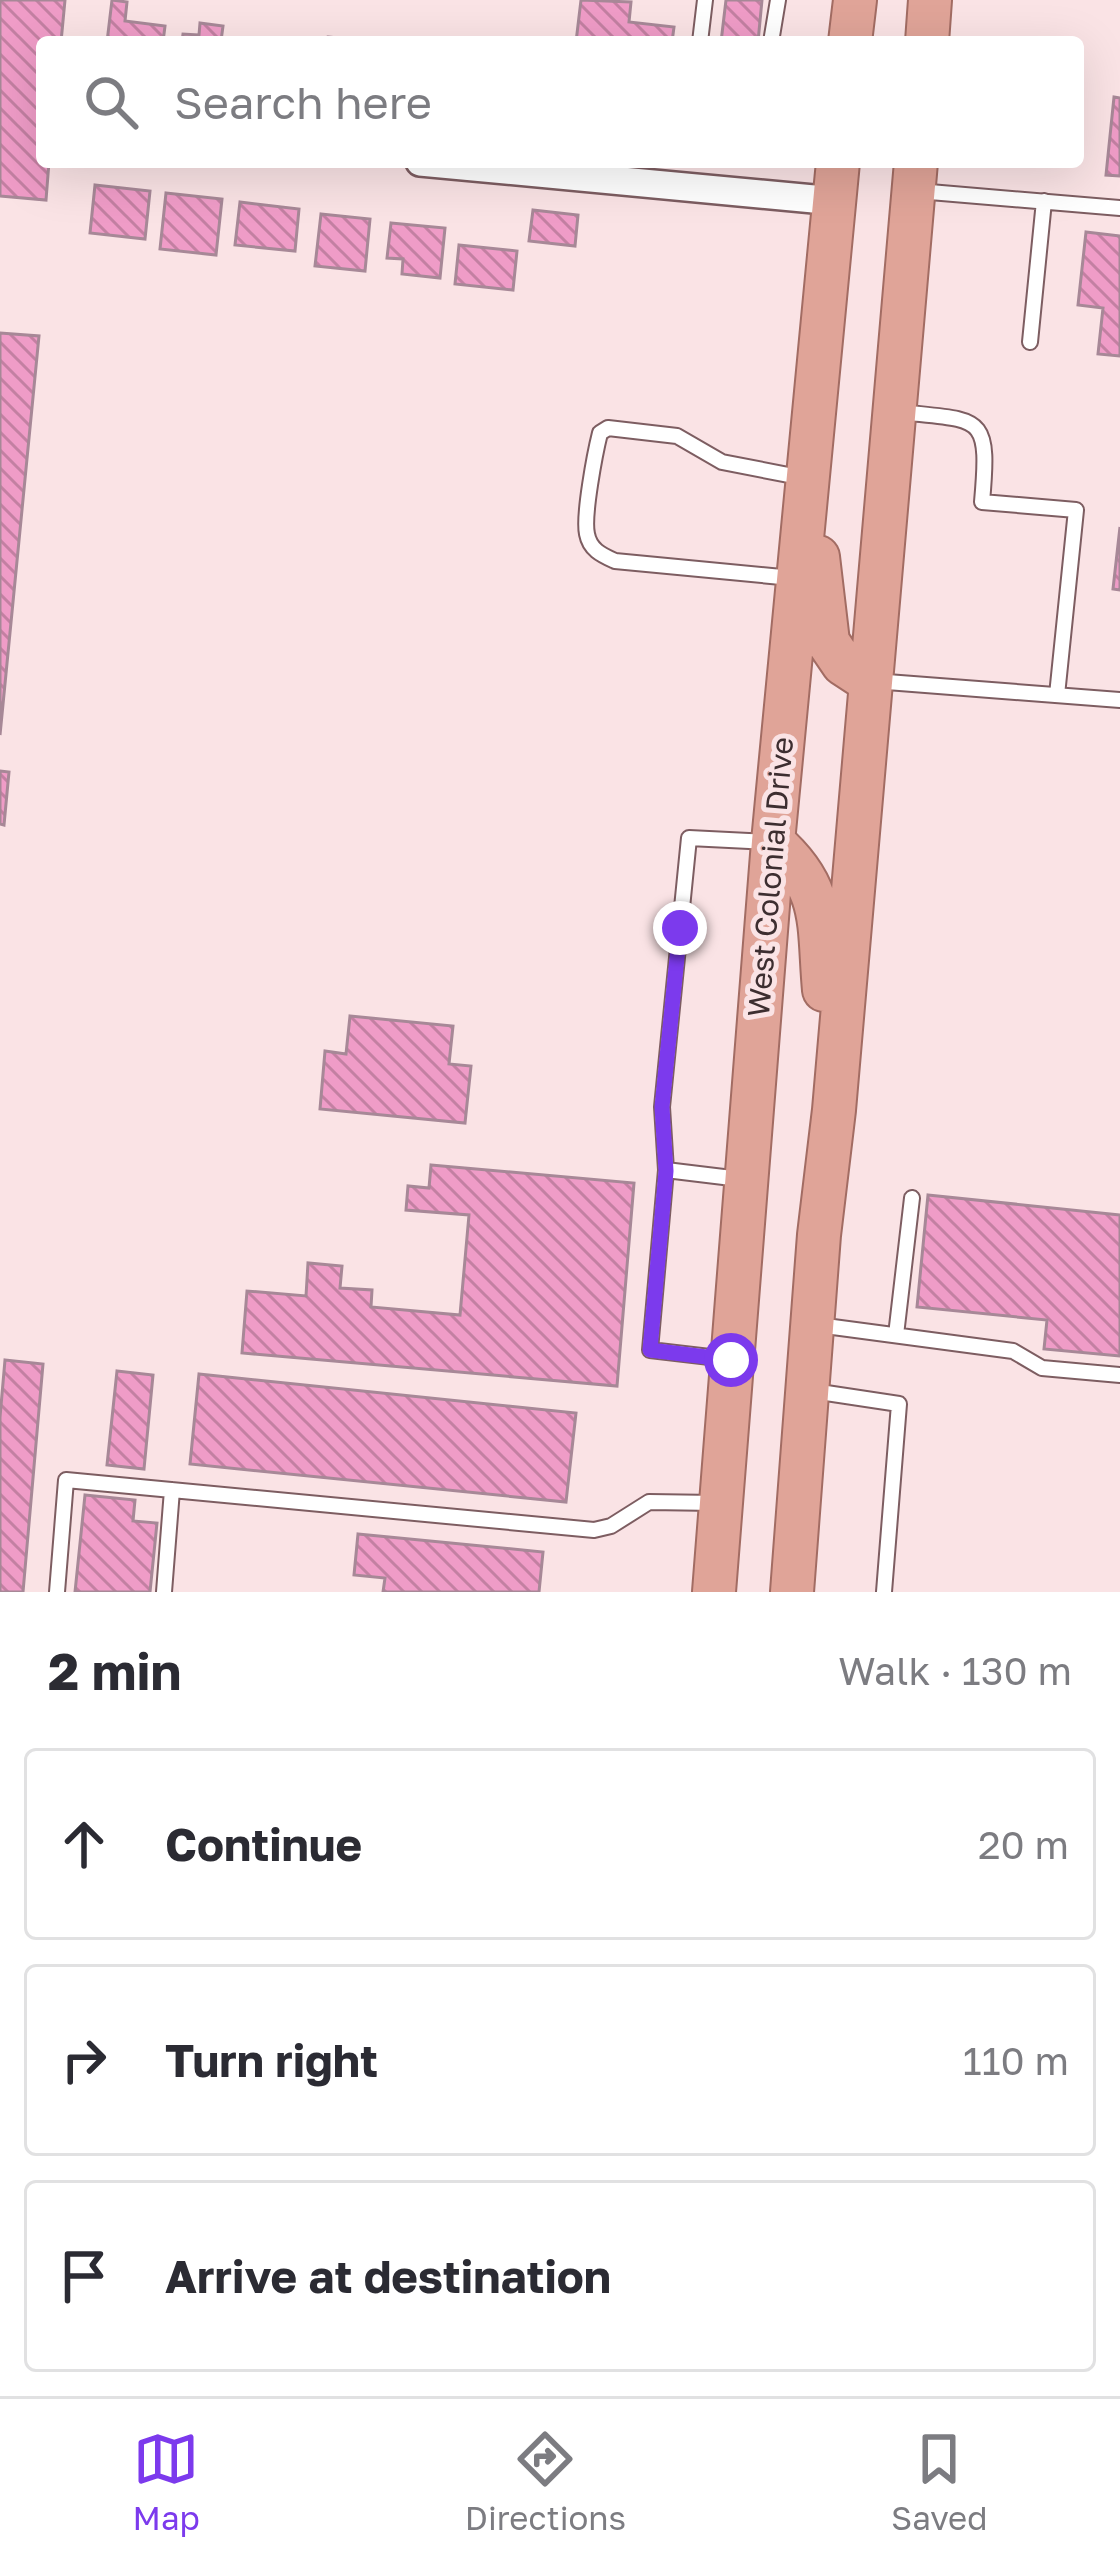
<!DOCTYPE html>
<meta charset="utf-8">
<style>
:root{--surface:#fff;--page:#f7f7f7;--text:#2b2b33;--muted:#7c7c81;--line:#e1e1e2;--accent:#7c3aed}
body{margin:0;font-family:"Golos Text",sans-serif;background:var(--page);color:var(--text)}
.stop{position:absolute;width:36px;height:36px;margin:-27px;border:9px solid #7c3aed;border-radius:50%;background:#fff}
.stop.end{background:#7c3aed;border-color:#fff;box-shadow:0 3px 12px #0008}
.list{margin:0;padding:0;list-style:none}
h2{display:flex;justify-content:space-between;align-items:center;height:156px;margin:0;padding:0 48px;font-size:51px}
h2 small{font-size:39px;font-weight:400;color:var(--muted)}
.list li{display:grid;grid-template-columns:78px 1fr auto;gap:36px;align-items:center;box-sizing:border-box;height:192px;margin:0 24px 24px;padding:0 24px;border:3px solid var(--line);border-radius:12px}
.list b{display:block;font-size:45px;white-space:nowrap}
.list em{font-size:39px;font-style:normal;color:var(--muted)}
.icon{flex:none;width:66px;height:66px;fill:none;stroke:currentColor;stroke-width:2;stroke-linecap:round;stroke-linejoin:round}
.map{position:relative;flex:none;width:1120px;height:1592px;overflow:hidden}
.search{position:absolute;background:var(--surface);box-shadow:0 12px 48px #0002;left:36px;right:36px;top:36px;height:132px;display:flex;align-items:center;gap:30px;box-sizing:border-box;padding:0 42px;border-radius:12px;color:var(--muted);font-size:45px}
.sheet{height:804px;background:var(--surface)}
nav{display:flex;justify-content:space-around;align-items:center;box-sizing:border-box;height:168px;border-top:3px solid var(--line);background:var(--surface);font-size:33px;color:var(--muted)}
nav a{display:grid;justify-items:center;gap:6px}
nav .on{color:var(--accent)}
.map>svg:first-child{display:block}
</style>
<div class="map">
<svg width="1120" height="1592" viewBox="0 0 1120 1592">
<defs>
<pattern id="building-back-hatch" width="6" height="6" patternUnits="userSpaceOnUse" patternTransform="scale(3)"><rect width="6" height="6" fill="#ef9cc7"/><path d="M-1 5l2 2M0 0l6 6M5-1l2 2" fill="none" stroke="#c380a2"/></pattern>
</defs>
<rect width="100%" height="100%" fill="#fae3e5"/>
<path fill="url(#building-back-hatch)" stroke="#a78897" stroke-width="3" d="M0,0H65L61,42H42V162H49L46,200L0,196Z
M112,0L127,2L125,21L165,26L163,42H107Z
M581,0L631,2L629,22L674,27L672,42H576Z
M726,0H762L758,42H721Z
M200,23L223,26L221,41L231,42H182L183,34L199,35Z
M328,37L380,42H327Z
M1114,97L1120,98V176L1106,175Z
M95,185L150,191L145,239L90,233Z
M166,193L222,199L216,255L160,249Z
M240,202L299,209L295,251L235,245Z
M533,210L578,215L575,246L529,241Z
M321,214L370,219L365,271L315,266Z
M391,223L445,228L440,278L402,274L403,259L387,258Z
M1086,232L1120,236V356L1098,354L1103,308L1078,305Z
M459,245L517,251L513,290L455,284Z
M0,333L39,336L0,735Z
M1120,527V590L1113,589Z
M0,771L9,772L4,825L0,824Z
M350,1016L453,1026L449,1064L471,1066L465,1123L320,1109L325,1051L346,1054Z
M431,1165L634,1183L617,1386L242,1353L247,1291L306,1296L308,1263L342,1266L340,1288L372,1290L371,1307L460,1315L469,1215L406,1210L408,1186L429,1188Z
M928,1195L1120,1215V1356L1044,1349L1047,1320L917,1307Z
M5,1360L43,1364L23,1592H0V1417Z
M117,1371L153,1375L144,1469L107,1465Z
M199,1374L576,1413L566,1502L190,1464Z
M85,1495L135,1500L133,1521L157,1523L150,1592H75Z
M358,1534L543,1552L539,1592H383L385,1578L354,1575Z"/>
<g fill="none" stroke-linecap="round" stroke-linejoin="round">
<defs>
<path id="service" d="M700,42L705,0
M771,42L778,0
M918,191L1120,208
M1030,342L1044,201
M900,412C982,421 990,413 982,502L1076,510L1057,695
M792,578L615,561C602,555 590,550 587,534C583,516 595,453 600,433L608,428L677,436L722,462L804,478
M874,681L1120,700
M666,1170L662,1107L689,838L768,842
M818,1325L1013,1351L1042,1368L1120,1375
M896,1335L912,1198
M727,1359L650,1350L666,1170L740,1179
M813,1391L899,1404L884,1592
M57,1592L66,1480L594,1530L611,1526L649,1502L716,1503
M164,1592L172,1490"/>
<path id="minor" d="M420,162L835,201"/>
<path id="trunk" d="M850,42L855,0
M927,42L930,0
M818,557L828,642L843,664L869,681
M773,842C827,889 818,924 824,990
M714,1592L773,842L838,162
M792,1592L819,1235L834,1110L916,162"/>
</defs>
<use href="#service" stroke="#7d5d61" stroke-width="18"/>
<use href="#minor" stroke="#7d5d61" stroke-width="32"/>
<use href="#trunk" stroke="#a26c63" stroke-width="46"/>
<use href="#service" stroke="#fff" stroke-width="14"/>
<use href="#minor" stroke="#fff" stroke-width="27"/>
<use href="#trunk" stroke="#e0a498" stroke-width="42"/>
</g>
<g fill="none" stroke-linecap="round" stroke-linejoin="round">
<path stroke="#7c3aed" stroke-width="15" d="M680,928L662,1107L666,1171L650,1350L731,1360"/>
</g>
<g text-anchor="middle" stroke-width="10" stroke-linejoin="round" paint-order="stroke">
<g font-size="30" fill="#3d2e30" stroke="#fae3e5">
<text transform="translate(771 877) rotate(-85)" y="10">West Colonial Drive</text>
</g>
</g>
</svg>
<div class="stop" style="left:731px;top:1360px"></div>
<div class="stop end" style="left:680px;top:928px"></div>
<div class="search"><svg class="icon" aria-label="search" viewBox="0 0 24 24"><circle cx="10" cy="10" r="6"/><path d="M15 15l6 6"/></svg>Search here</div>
</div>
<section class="sheet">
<h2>2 min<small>Walk · 130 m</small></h2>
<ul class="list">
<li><svg class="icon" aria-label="ahead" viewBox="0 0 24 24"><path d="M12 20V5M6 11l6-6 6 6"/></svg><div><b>Continue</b></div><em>20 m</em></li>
<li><svg class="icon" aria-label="right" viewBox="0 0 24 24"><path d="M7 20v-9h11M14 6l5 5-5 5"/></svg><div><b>Turn right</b></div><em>110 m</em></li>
<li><svg class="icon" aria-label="arrive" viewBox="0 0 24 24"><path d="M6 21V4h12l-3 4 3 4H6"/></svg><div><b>Arrive at destination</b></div></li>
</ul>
</section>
<nav>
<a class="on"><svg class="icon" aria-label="map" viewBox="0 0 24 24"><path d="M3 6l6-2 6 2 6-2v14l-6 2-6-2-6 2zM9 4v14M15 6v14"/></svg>Map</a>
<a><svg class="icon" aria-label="directions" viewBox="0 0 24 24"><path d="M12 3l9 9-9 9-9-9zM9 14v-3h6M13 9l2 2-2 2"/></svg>Directions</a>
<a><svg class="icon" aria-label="saved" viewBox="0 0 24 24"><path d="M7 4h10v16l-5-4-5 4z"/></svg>Saved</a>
</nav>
